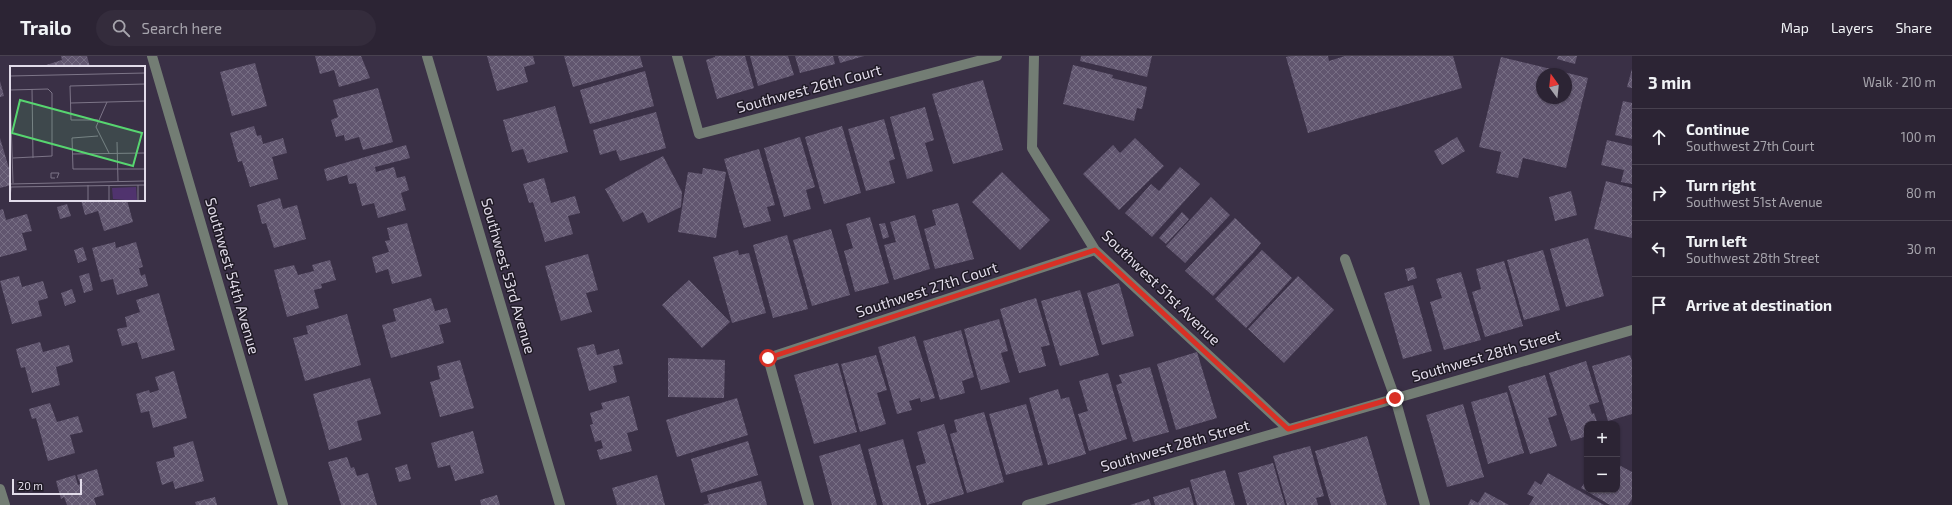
<!DOCTYPE html>
<meta charset="utf-8">
<style>
:root{--surface:#2c2434;--page:#342c3c;--text:#f1f3f6;--muted:#a6a4ac;--line:#48414f}
body{margin:0;font-family:"Exo 2",sans-serif;background:var(--page);color:var(--text)}
.controls{position:absolute;right:12px;bottom:12px;display:grid;overflow:hidden;border-radius:8px;box-shadow:0 1px 3px #0004}
.controls button{width:36px;height:36px;display:grid;place-items:center;padding:0;border:0;border-bottom:1px solid var(--line);background:var(--surface);color:var(--text);font:20px sans-serif}
.compass{position:absolute;left:1536px;top:12px;width:36px;height:36px;border-radius:50%;background:var(--surface);box-shadow:0 1px 3px #0004;rotate:345deg}
.scale{position:absolute;left:12px;bottom:10px;width:70px;box-sizing:border-box;padding-left:4px;border:2px solid #e2dcea;border-top:0;font-size:11px;line-height:14px;white-space:nowrap;color:#e2dcea;-webkit-text-stroke:3px #1f1a25;paint-order:stroke}
.stop{position:absolute;width:12px;height:12px;margin:-9px;border:3px solid #d93025;border-radius:50%;background:#fff}
.stop.end{background:#d93025;border-color:#fff;box-shadow:0 1px 4px #0008}
.list{margin:0;padding:0;list-style:none}
h2{display:flex;justify-content:space-between;align-items:center;height:52px;margin:0;padding:0 16px;font-size:17px}
h2 small{font-size:13px;font-weight:400;color:var(--muted)}
.list li{display:grid;grid-template-columns:26px 1fr auto;gap:12px;align-items:center;box-sizing:border-box;height:56px;padding:0 16px;border-top:1px solid var(--line)}
.list b{display:block;font-size:15px;white-space:nowrap}
.list p{margin:0;font-size:13px;white-space:nowrap;color:var(--muted)}
.list em{font-size:13px;font-style:normal;color:var(--muted)}
.icon{flex:none;width:22px;height:22px;fill:none;stroke:currentColor;stroke-width:2;stroke-linecap:round;stroke-linejoin:round}
.map{position:relative;flex:none;width:1632px;height:449px;overflow:hidden}
header{display:flex;align-items:center;gap:24px;box-sizing:border-box;height:56px;padding:0 20px;background:var(--surface);border-bottom:1px solid var(--line)}
header strong{font-size:19px}
nav{display:flex;gap:22px;margin-inline-start:auto;font-size:14px}
.search{width:280px;height:36px;background:var(--page);display:flex;align-items:center;gap:10px;box-sizing:border-box;padding:0 14px;border-radius:22px;color:var(--muted);font-size:15px}
main{display:flex}
aside{flex:1;background:var(--surface)}
.map>svg:first-child{display:block}
</style>
<header>
<strong>Trailo</strong>
<div class="search"><svg class="icon" aria-label="search" viewBox="0 0 24 24"><circle cx="10" cy="10" r="6"/><path d="M15 15l6 6"/></svg>Search here</div>
<nav><a>Map</a><a>Layers</a><a>Share</a></nav>
</header>
<main>
<div class="map">
<svg width="1632" height="449" viewBox="0 0 1632 449">
<defs>
<pattern id="building-cross-hatch" width="8" height="8" patternUnits="userSpaceOnUse"><rect width="8" height="8" fill="#61566f"/><path d="M0 0l8 8M0 8l8-8" fill="none" stroke="#776e84"/></pattern>
</defs>
<rect width="100%" height="100%" fill="#3a3046"/>
<path fill="url(#building-cross-hatch)" fill-rule="evenodd" d="M61,0H87L90,11H40L62,4Z
M315,0H361L370,22L339,31L334,14L320,18Z
M487,0H533L535,8L524,11L528,26L497,35Z
M564,0H640L643,11L573,31Z
M715,0H745L754,32L717,43L706,4L715,1Z
M750,0H788L794,19L758,30Z
M795,0H833L835,8L800,17Z
M838,0H864L840,7Z
M1081,0H1152L1147,21L1080,5Z
M1291,0H1328L1329,5L1345,0H1453L1462,32L1308,77L1286,1Z
M1558,0H1577L1575,8L1557,3Z
M1501,1L1588,22L1566,112L1523,102L1518,122L1496,117L1501,96L1479,91ZM1542,18H1566V42H1542Z
M255,7L267,50L232,60L220,16Z
M1073,9L1113,19L1112,22L1147,31L1142,53L1137,52L1134,65L1063,48Z
M1632,13V32L1627,31Z
M645,15L654,50L590,68L580,34Z
M983,24L1003,94L953,108L932,38Z
M0,25L4,40L0,41Z
M378,32L393,86L363,94L359,81L345,85L344,79L336,81L331,64L338,61L333,44Z
M1623,45L1632,47V83L1615,79Z
M555,50L568,96L528,107L523,93L512,96L503,64Z
M925,51L934,84L925,87L933,115L907,123L890,61Z
M656,56L666,92L620,105L616,94L600,99L593,74Z
M884,63L895,103L889,105L895,127L866,135L848,73Z
M254,70L257,80L261,79L263,88L283,82L287,97L272,101L278,123L250,131L242,105L238,106L230,77Z
M842,70L861,137L824,148L805,81Z
M800,81L815,131L806,134L811,153L784,161L764,92Z
M1457,81L1465,95L1442,109L1434,95Z
M0,82L11,119V129L0,132Z
M1135,82L1164,110L1119,154L1083,118L1113,89L1120,97Z
M1607,84L1632,90V128L1621,126L1624,114L1601,109Z
M406,89L410,102L375,111L376,116L394,111L397,122L405,120L409,134L401,137L406,154L378,162L374,147L362,150L356,127L349,128L347,119L327,125L324,113Z
M759,93L775,149L767,151L771,165L744,172L724,103Z
M663,100L682,136L681,151L648,167L643,156L623,166L605,133Z
M1180,111L1200,128L1152,181L1125,157L1151,128L1159,135Z
M703,112L726,116L716,182L678,176L688,116L702,118Z
M1002,116L1050,164L1020,194L972,146Z
M544,122L551,147L575,140L580,157L568,160L573,178L545,186L533,146L529,147L523,128Z
M1606,125L1632,132V182L1594,173Z
M1571,135L1577,159L1555,165L1549,141Z
M1211,141L1230,159L1185,207L1166,190Z
M280,142L283,153L297,149L306,183L274,192L266,167L262,168L257,149Z
M81,144H127L133,166L104,175L98,155L85,159Z
M958,147L974,203L935,213L924,173L936,169L932,154Z
M67,148L71,160L60,163L57,151Z
M3,153L6,164L27,158L32,175L22,177L27,194L0,201V154Z
M1182,156L1189,163L1166,188L1159,182Z
M915,159L930,213L894,224L884,189L896,186L890,166Z
M870,161L889,227L855,236L844,195L853,192L846,168Z
M1235,162L1261,187L1254,196L1213,240L1185,215Z
M407,167L422,220L392,228L388,213L376,217L372,201L389,196L385,185L390,184L387,172Z
M885,167L889,181L883,183L879,168Z
M831,173L850,239L812,250L793,184Z
M787,179L808,253L773,262L753,189Z
M1588,182L1604,240L1566,251L1550,193Z
M115,186L116,192L136,186L143,211L139,212L141,220L145,218L148,230L117,239L113,223L101,226L92,192Z
M83,191L87,204L78,207L74,194Z
M738,194L739,199L749,197L766,257L732,267L713,201Z
M1262,194L1292,222L1246,272L1215,243Z
M1543,194L1560,254L1524,264L1507,204Z
M588,198L598,234L586,237L592,256L561,265L545,210Z
M330,204L336,224L321,228L322,232L314,234L319,252L287,261L274,214L294,209L298,219L314,215L312,209Z
M1504,205L1523,270L1485,281L1472,236L1481,233L1476,213Z
M1414,211L1417,222L1408,225L1405,213Z
M1461,216L1481,284L1444,294L1430,246L1442,242L1436,223Z
M89,217L93,234L84,237L79,220Z
M19,220L22,231L43,225L48,242L38,245L42,260L12,268L0,225Z
M1298,220L1334,254L1284,307L1248,273Z
M689,224L730,266L702,292L662,249Z
M1119,227L1134,280L1102,289L1087,237Z
M1413,229L1432,295L1403,303L1384,237Z
M72,233L76,246L65,250L61,237Z
M1080,234L1099,299L1060,310L1041,245Z
M159,237L175,294L142,303L137,286L122,290L117,273L127,271L125,261L140,256L136,244Z
M431,242L435,255L447,252L451,266L439,269L444,287L391,302L382,269L396,265L393,253Z
M1036,242L1050,289L1041,291L1046,310L1019,317L1000,253Z
M347,258L361,309L305,325L293,282L308,278L306,270Z
M999,263L1008,295L1001,297L1010,326L981,334L964,273Z
M961,274L974,321L962,325L965,337L940,344L923,285Z
M915,280L935,342L921,346L920,342L909,345L912,354L897,358L878,291Z
M40,286L43,296L69,289L73,306L56,311L60,329L32,337L25,311L21,312L16,293Z
M594,288L597,299L619,293L623,308L613,310L617,326L589,335L577,292Z
M1197,296L1217,362L1176,374L1157,308Z
M876,299L887,334L877,337L886,368L860,376L841,308Z
M1630,299L1632,305V358L1608,365L1592,310Z
M668,302L725,304L724,342L668,341Z
M460,304L474,352L440,361L430,326L440,323L437,310Z
M1586,305L1599,346L1589,349L1592,358L1594,357L1597,366L1595,368H1587V380L1571,385L1549,317Z
M838,307L857,376L814,388L794,319Z
M1150,311L1169,376L1133,386L1116,329L1122,327L1119,319Z
M174,315L187,362L153,372L149,355L141,357L136,338L149,334L150,337L159,334L155,321Z
M1108,317L1127,383L1089,395L1078,358L1088,355L1079,325Z
M1545,319L1557,359L1548,362L1557,390L1530,398L1508,330Z
M370,322L381,358L357,365L362,384L329,394L313,338Z
M1058,333L1061,343L1069,341L1086,398L1048,409L1029,342Z
M1507,336L1524,397L1488,408L1471,346Z
M629,340L638,374L627,377L632,395L600,404L597,394L603,392L601,384L595,386L590,369L593,368L590,357L603,353L601,347Z
M737,342L748,379L677,401L666,364Z
M50,347L57,366L78,360L83,376L70,379L75,397L48,405L36,362L32,363L29,353Z
M1026,348L1043,409L1006,419L989,358Z
M1463,348L1484,421L1447,431L1426,359Z
M984,356L1004,426L967,437L950,378L957,376L954,364Z
M944,368L964,438L927,449L916,410L926,407L917,376Z
M473,375L484,417L455,425L450,409L438,412L431,387Z
M1367,380L1387,449H1331L1315,395Z
M903,383L921,449H883L868,393Z
M193,385L204,425L175,433L173,425L162,429L156,406L175,401L173,391Z
M748,385L758,419L701,437L691,403Z
M860,388L877,449H832L819,400Z
M1310,390L1324,440L1316,442L1318,449H1287L1273,400Z
M347,401L351,412L354,411L357,420L368,417L377,449H341L328,406Z
M1273,407L1285,449H1247L1238,417Z
M407,408L411,423L399,426L395,412Z
M1617,408L1632,416V443L1628,449H1610L1581,432L1587,423V434H1617Z
M97,413L104,439L94,442L96,449H67L64,441L61,443L56,425L75,419L78,429L80,428L77,419Z
M1225,414L1235,449H1197L1190,424Z
M1548,417L1604,449H1529L1534,441L1527,438L1535,425L1541,429Z
M657,419L665,449H617L612,432Z
M761,425L767,449H703L709,447L707,439Z
M1189,431L1194,449H1155L1153,441Z
M1485,436L1509,449H1468L1471,443L1478,447Z
M497,439L500,449H481L480,444Z
M215,441L217,449H196L195,446Z
M1149,443L1151,449H1130Z"/>
<g fill="none" stroke-linecap="round" stroke-linejoin="round">
<path stroke="#737d74" stroke-width="10" d="M152,0L283,449
M427,0L560,449
M677,0L699,78L997,0
M1034,0L1032,92L1095,194L1288,373
M1345,203L1395,342L1425,449
M0,433L5,449
M809,449L768,302L1095,194
M1027,449L1632,274"/>
</g>
<g fill="none" stroke-linecap="round" stroke-linejoin="round">
<path stroke="#d93025" stroke-width="5" d="M768,302L1095,194L1288,373L1395,342"/>
</g>
<g text-anchor="middle" stroke-width="3" stroke-linejoin="round" paint-order="stroke">
<g font-size="15" fill="#e2dcea" stroke="#1f1a25">
<text transform="translate(809 33) rotate(-15)" y="5">Southwest 26th Court</text>
<text transform="translate(232 220) rotate(74)" y="5">Southwest 54th Avenue</text>
<text transform="translate(508 220) rotate(74)" y="5">Southwest 53rd Avenue</text>
<text transform="translate(1161 232) rotate(44)" y="5">Southwest 51st Avenue</text>
<text transform="translate(927 234) rotate(-18)" y="5">Southwest 27th Court</text>
<text transform="translate(1486 300) rotate(-16)" y="5">Southwest 28th Street</text>
<text transform="translate(1175 390) rotate(-16)" y="5">Southwest 28th Street</text>
</g>
</g>
<g transform="translate(10 10)">
<rect width="135" height="135" fill="#3a3046"/>
<path d="M126,121L127,135L103,133L102,122Z" fill="#50336e"/>
<path fill="none" stroke="#7d7588" stroke-width="1" d="M0,10L135,7M22,23L23,92M0,24L38,23L42,27V90L3,92M0,24L3,117M97,36L86,61L99,87M61,37L135,35M88,54H61L60,20L135,18M88,70L62,72L63,103H135M107,76L108,115M62,88L135,87M45,112H41V107H49L47,112M0,118L135,115M78,119V135M128,119V135M0,121L135,119M0,133L1,121M97,135H99V120"/>
<path fill="#57d570" fill-opacity="0.15" stroke="#57d570" stroke-width="2" d="M10,34L132,67L123,100L2,67Z"/>
<rect width="135" height="135" fill="none" stroke="#e2dcea" stroke-width="2"/>
</g>
</svg>
<div class="controls">
<button>+</button>
<button>−</button>
</div>
<svg class="compass" viewBox="-18 -18 36 36"><path d="M0-13l5 13h-10z" fill="#e53935"/><path d="M0 13l5-13h-10z" fill="#a6a4ac"/></svg>
<div class="scale">20 m</div>
<div class="stop" style="left:768px;top:302px"></div>
<div class="stop end" style="left:1395px;top:342px"></div>
</div>
<aside>
<h2>3 min<small>Walk · 210 m</small></h2>
<ul class="list">
<li><svg class="icon" aria-label="ahead" viewBox="0 0 24 24"><path d="M12 20V5M6 11l6-6 6 6"/></svg><div><b>Continue</b><p>Southwest 27th Court</p></div><em>100 m</em></li>
<li><svg class="icon" aria-label="right" viewBox="0 0 24 24"><path d="M7 20v-9h11M14 6l5 5-5 5"/></svg><div><b>Turn right</b><p>Southwest 51st Avenue</p></div><em>80 m</em></li>
<li><svg class="icon" aria-label="left" viewBox="0 0 24 24"><path d="M17 20v-9H6M10 6l-5 5 5 5"/></svg><div><b>Turn left</b><p>Southwest 28th Street</p></div><em>30 m</em></li>
<li><svg class="icon" aria-label="arrive" viewBox="0 0 24 24"><path d="M6 21V4h12l-3 4 3 4H6"/></svg><div><b>Arrive at destination</b></div></li>
</ul>
</aside>
</main>
